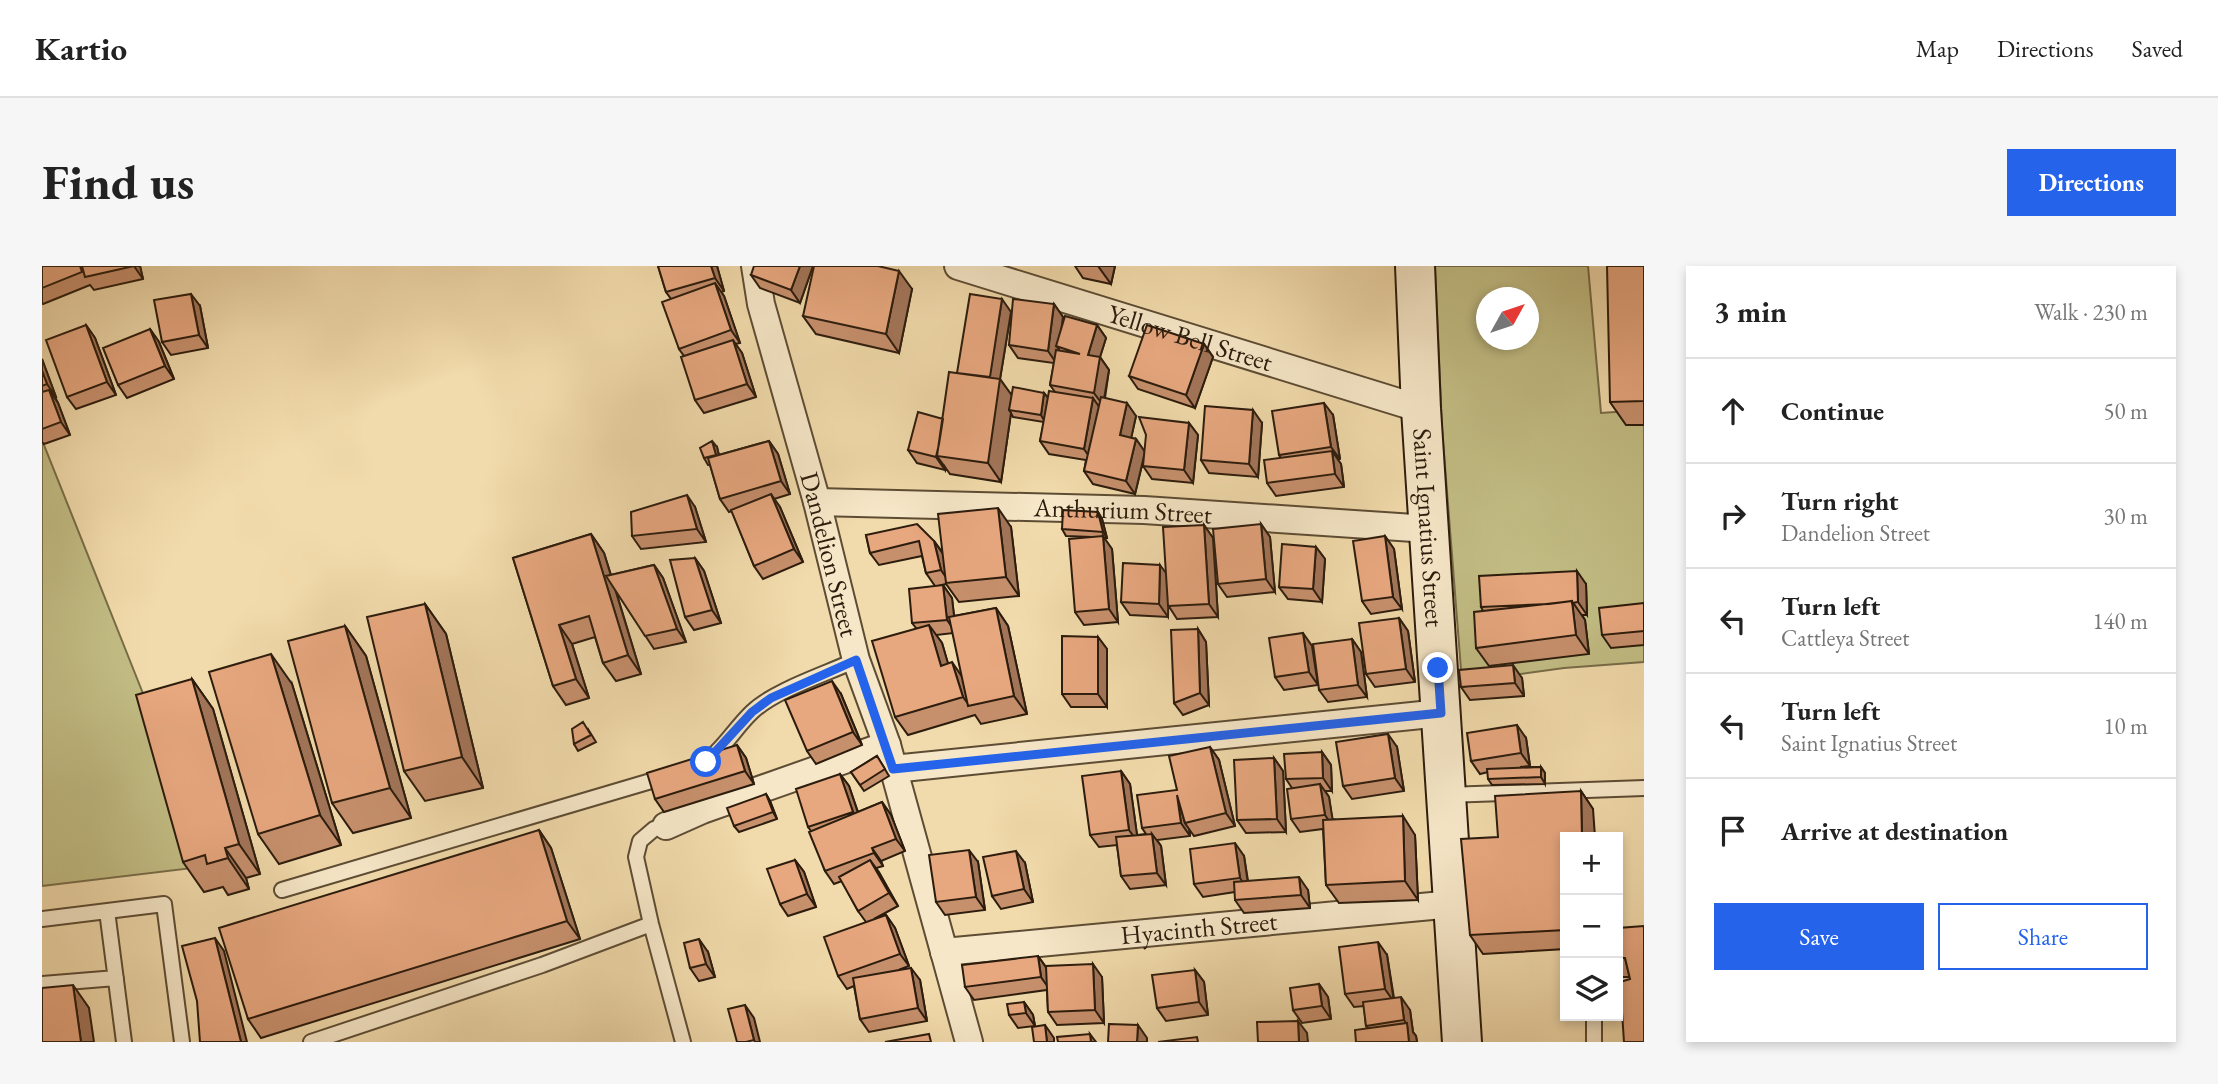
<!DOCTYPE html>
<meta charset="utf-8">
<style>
:root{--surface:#fff;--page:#f6f6f6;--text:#222;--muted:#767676;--line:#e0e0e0;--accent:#2563eb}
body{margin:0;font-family:"EB Garamond",serif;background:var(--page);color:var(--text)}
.controls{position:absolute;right:21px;bottom:21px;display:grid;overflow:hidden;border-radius:0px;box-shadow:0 4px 10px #0003}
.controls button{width:63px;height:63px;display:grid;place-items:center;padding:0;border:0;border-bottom:2px solid var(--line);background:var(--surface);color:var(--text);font:35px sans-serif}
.compass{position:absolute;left:1434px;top:21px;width:63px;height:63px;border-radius:50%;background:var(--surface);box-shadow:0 4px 10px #0003;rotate:50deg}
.stop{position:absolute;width:21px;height:21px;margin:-16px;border:5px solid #2563eb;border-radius:50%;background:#fff}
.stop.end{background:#2563eb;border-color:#fff;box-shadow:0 2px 7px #0008}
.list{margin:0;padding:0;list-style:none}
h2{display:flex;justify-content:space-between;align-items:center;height:91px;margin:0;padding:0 28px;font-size:30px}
h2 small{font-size:23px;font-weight:400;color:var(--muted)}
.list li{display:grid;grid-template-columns:46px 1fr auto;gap:21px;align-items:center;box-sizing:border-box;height:105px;padding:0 28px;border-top:2px solid var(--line)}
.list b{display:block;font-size:26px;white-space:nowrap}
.list p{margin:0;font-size:23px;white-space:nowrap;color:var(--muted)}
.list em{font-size:23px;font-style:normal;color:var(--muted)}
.actions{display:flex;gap:14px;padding:21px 28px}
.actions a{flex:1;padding:16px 0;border:2px solid var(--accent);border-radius:0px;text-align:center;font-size:24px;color:var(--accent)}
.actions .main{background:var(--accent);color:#fff}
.icon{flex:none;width:38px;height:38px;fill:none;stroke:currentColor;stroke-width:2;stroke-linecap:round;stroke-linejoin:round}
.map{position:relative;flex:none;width:1602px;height:776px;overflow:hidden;border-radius:0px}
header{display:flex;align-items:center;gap:42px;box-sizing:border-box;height:98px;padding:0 35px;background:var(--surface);border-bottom:2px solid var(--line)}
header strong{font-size:33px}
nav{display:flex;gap:38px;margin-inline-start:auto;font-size:24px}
.intro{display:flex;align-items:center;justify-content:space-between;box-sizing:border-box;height:168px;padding:0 42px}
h1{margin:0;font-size:49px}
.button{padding:18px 32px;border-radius:0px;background:var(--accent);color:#fff;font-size:24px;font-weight:700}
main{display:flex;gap:42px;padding:0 42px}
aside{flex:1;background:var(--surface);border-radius:0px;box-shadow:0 4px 10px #0003}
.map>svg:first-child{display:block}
</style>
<header>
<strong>Kartio</strong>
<nav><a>Map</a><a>Directions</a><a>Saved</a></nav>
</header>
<div class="intro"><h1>Find us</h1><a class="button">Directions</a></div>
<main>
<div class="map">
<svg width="1602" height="776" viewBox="0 0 1602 776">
<rect width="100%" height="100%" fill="#f1daab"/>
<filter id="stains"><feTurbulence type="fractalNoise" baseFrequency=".00286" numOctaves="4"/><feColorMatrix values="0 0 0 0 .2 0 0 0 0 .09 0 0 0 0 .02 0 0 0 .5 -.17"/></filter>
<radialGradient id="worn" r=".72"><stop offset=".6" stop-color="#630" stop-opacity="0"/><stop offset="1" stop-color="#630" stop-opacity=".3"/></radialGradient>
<path fill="#c2bd84" stroke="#776c48" stroke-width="2" fill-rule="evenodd" d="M1393,0H1546L1559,147L1602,144V396L1522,402L1420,416L1400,162ZM1444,32H1486V74H1444Z
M0,174L102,430L151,602L0,620Z"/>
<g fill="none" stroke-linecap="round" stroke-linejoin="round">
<defs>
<path id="lane" d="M661,498C681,484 693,462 710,446C733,424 784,408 814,394
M1404,529L1602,522
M624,560L612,563L598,575L594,591L609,658L641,776
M240,624L626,510
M65,645L82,776
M0,653L122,638L140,776
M0,718L74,712
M1552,750V776
M269,776L500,699L609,658"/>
<g id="street">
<path id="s1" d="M713,0L719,38L775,236L814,394L845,479L927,776"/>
<path id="s2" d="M916,0L1379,143"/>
<path id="s3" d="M775,236L1102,244L1387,263"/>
<path d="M851,503L1399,447"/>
<path d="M624,560L660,544L845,479"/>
<path id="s4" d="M902,686L1411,638"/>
</g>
<g id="secondary">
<path id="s5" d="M1373,0L1379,143L1420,776"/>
</g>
</defs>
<use href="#lane" stroke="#5d4c34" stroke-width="18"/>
<use href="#street" stroke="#5d4c34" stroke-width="30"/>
<use href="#secondary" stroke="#2c1c0d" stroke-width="42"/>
<use href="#lane" stroke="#f6e7c8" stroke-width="14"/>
<use href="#street" stroke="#f6e7c8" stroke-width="26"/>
<use href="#secondary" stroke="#f6e7c8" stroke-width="38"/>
</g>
<path fill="#c7906d" stroke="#2c1c0d" stroke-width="2" fill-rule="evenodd" d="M0,0H98L101,13L52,24L48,19L1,38L0,37Z
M616,0H675L682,25L679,26L682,30L698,77L693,78L700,87L714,131L662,147L653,134L642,90L637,83L629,33L624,26Z
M771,0L758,37L718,22L709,9Z
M1033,0H1073L1069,18L1041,12Z
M1602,0V159H1584L1568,136Z
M870,23L857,87L774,68L761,50Z
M1012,38L1021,51L1020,57L1055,59L1064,72L1058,91L1067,104L1063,132L1094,150L1089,172L1094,173L1102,185L1147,157L1156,169L1151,217L1110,213L1101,200L1102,191L1093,228L1051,218L1042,205L1044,194L1007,188L998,175L1002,156L971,151L969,147L959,216L908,208L903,201V204L875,197L866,184L901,153L915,107L969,46L958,113L969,129L1002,127L1006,132L1013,126L1008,119L1012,97L976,92L967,79Z
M158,40L166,82L129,89L120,76Z
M44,59L53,72L74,129L34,143L25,131Z
M108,63L117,76L132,113L85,132L76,119Z
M1162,78L1171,91L1153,142L1096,123L1087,110Z
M0,93L14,131H13L16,137L28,169L2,178L0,176Z
M1291,149L1298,193L1296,194L1299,198L1302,221L1234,230L1225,217L1239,192L1237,189Z
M1220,157L1216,211L1167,207L1159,194Z
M727,175L736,188L748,228L732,233L738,241L761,296L721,313L712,300L690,245L687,246L678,233L668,199H666L662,192L675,181L677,189Z
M653,241L664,276L599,283L590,270Z
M1056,246L1060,253L1065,272H1062L1070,283L1076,356L1042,359L1033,346L1048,271L1024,270L1020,263Z
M1219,258L1228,271L1233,326L1185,331L1176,318Z
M1162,259L1171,272L1176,351L1135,353L1126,339V351L1088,349L1079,336L1124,307Z
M969,261L977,330L917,336L904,318L896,320L901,319L910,332L912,350L954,342L966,360L985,448L939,458L933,449L866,469L853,451L874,362L870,357L893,320L884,307L880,290L837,299L828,287L824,269L892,275L901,287ZM911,367L920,410L906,398L900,377L894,369Z
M549,268L562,287L569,309L612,299L621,312L644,376L612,383L574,325L599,408L574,415L561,397L553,371L530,378L547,432L524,439L511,420L471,292Z
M1343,270L1352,283L1360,343L1329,348L1320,335Z
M1274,281L1283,293L1280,336L1246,333L1237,321Z
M653,292L662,305L679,357L652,364L643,351Z
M1544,318L1545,349H1540L1543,354L1547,388L1447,400L1434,382L1441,345L1439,341Z
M1602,337V379L1569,382L1560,369Z
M383,338L404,368L441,522L383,535L362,505Z
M1357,352L1366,365L1373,416L1333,421L1324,408Z
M303,360L324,390L369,552L311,567L290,537Z
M1156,363L1164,376L1167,439L1141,449L1132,437Z
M1056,371L1065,383V441H1029L1020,428Z
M1310,373L1319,386L1325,431L1286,436L1277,424Z
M1270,380L1276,419L1242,424L1233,411Z
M1480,412L1482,430L1428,434L1419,421Z
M150,413L171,443L218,608L204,612L207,623L186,629L181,621L162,626L141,596Z
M250,418L299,579L237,598L216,568Z
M799,428L820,479L774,498L765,485Z
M546,463L554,476L536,485L532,478Z
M1484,472L1488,500L1478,501H1499L1503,507V518L1450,519L1446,513V506L1438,508L1429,495Z
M695,479L704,492L712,518L622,546L613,533Z
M1168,481L1177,494L1193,560L1152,570L1147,563L1148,570L1115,574L1119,580L1124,619L1088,623L1079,610L1075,579L1057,581L1048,569L1079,505L1088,518L1095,569L1104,568L1100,562L1135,524Z
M1355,481L1362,525L1310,533L1301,520Z
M1280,486L1289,499L1290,525H1283L1287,531L1290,553L1373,569L1376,634L1297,637L1284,619L1281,563L1258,566L1249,553L1250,522L1244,513Z
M835,490L847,510L822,525L809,506Z
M1232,492L1241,505L1244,566L1204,567L1195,554Z
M798,508L807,520L816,546L840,536L849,549L863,585L839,595L841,600L834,602L856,640L832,653L844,649L853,662L867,700L859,703L878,714L885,755L827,766L818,753L812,720L805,723L796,710L824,656L816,645L800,615L792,618L783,605L769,565L766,561Z
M1539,525L1551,543L1523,571V683L1441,688L1428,669L1456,571Z
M724,528L728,535L735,553L697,566L692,560Z
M497,564L509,582L538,673L219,772L206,753Z
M1202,590L1206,615L1266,624L1268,642L1202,647L1193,634V626L1161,631L1152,618Z
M753,594L762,606L774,641L746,650L738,638Z
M936,596L943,644L903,649L894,636Z
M983,597L991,636L959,643L950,630Z
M1576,662L1588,713V711H1576Z
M666,686L673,711L657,715L648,702Z
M1345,689L1352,732L1368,744L1371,766L1374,770L1375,776H1314L1326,762L1324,760L1322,740L1312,741L1303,728Z
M996,690L1004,701L1060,711L1062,757L1015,759L1006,746L1005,724L932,734L923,721Z
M1153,704L1162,716L1166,749L1124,755L1115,742Z
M1277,718L1286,731L1289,753L1260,757L1251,744Z
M982,736L991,749L993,760L976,762L967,749Z"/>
<path fill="#a27559" stroke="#2c1c0d" stroke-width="2" d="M92,0H98L101,13Z
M669,0H675L682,25L673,12Z
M758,0H771L758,37L749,24Z
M1056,0H1073L1069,18Z
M857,5L870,23L857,87L844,68Z
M673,17L682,30L698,77L689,64Z
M149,28L158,40L166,82L157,69Z
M960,33L969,46L958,113L971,131L967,144L969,147L959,216L946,197L947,113Z
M1012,38L1021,51L1017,81L1014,80L1017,83L1015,98L1006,85Z
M44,59L53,72L74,129L65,116Z
M1055,59L1064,72L1058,91L1067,104L1061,139L1052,127L1046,89Z
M108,63L117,76L132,113L123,100Z
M691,74L700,87L714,131L705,118Z
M1162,78L1171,91L1153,142L1144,129Z
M0,93L14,131L5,118L0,105Z
M7,124L16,137L28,169L19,156Z
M1002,127L1007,133L1003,156L999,149Z
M1051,132L1060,145L1051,196L1042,183Z
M1085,137L1094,150L1087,182L1078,169Z
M1282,137L1291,149L1298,193L1289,181Z
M1211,144L1220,157L1216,211L1207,198Z
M903,154L895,190L903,201V204L894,191Z
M1147,157L1156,169L1151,217L1142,204Z
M1094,173L1103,186L1093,228L1084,215Z
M670,175L675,181L678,195L674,189Z
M727,175L736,188L748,228L739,215Z
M1290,185L1299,198L1302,221L1293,208Z
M729,228L738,241L761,296L752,283Z
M645,229L653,241L664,276L655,263Z
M956,242L969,261L977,330L964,311Z
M1056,246L1060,253L1065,272L1061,266Z
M1219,258L1228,271L1233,326L1224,313Z
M1162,259L1171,272L1176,351L1167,338Z
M549,268L562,287L599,408L586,389Z
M1061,270L1070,283L1076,356L1067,343Z
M1343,270L1352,283L1360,343L1351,331Z
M892,275L901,288L908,317L899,304Z
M1274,281L1283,293L1280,336L1271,323Z
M653,292L662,305L679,357L670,344Z
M612,299L621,312L644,376L635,363Z
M1118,299L1127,311L1126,351L1117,338Z
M1535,305L1544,318L1545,349L1536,336Z
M901,319L910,332L914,367L905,354Z
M1530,335L1543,354L1547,388L1534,369Z
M383,338L404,368L441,522L420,491Z
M954,342L966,360L985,448L972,430Z
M1357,352L1366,365L1373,416L1364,403Z
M517,359L530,378L547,432L534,413Z
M887,359L900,377L912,418L899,400Z
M303,360L324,390L369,552L348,522Z
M1156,363L1164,376L1167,439L1158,427Z
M1261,367L1270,380L1276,419L1267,406Z
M1056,371L1065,383V441L1056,428Z
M1310,373L1319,386L1325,431L1316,419Z
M229,388L250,418L299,579L278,549Z
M910,396L923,415L927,439L921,431Z
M1471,399L1480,412L1482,430L1473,417Z
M150,413L171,443L218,608L197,578Z
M790,415L799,428L820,479L811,466Z
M1475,459L1484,472L1488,500L1479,487Z
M1346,468L1355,481L1362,525L1353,512Z
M695,479L704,492L712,518L703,505Z
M1168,481L1177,494L1193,560L1184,547Z
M1280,486L1289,499L1290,525L1281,512Z
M1232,492L1241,505L1244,566L1235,553Z
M1499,501L1503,507V518L1499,511Z
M1079,505L1088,518L1096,576L1087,564Z
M798,508L807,520L820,559L811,546Z
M1278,518L1287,531L1292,562L1283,549Z
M1539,525L1551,543L1553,571H1540Z
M724,528L728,535L735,553L731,546Z
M1135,529L1143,557L1147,563L1148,570L1139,557Z
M840,536L849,549L863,585L854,573Z
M1361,550L1373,569L1376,634L1363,615Z
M497,564L509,582L538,673L525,655Z
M1110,568L1119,580L1124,619L1115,607Z
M1193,577L1202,590L1207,625L1198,612Z
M183,582L204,612L207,623L186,592Z
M830,582L839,595L841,600L832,587Z
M927,584L936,596L943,644L934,631Z
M974,585L983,597L991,636L982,623Z
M753,594L762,606L774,641L765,628Z
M828,594L837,606L856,640L847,627Z
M1257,611L1266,624L1268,642L1259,629Z
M844,649L853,662L867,700L858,688Z
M173,672L182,685L205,776H199Z
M657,673L666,686L673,711L664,698Z
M1336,676L1345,689L1352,736L1343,723Z
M996,690L1005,703L1008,724L999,711Z
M1051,698L1060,711L1062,757L1053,744Z
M869,702L878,714L885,755L876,742Z
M1153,704L1162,716L1166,749L1157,736Z
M1277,718L1286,731L1289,753L1280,740Z
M31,719L47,742L52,776H39Z
M1359,731L1368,744L1371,766L1374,770L1375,776H1367L1365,759L1362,754Z
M982,736L991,749L993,760L984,747Z
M703,739L712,752L718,776H713L712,774Z
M1256,755L1265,767L1266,776H1257Z
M1003,759L1012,772V776H1005Z
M1096,759L1105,772V776H1095Z
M1048,768L1054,776H1049Z"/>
<path fill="#e7a77f" stroke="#2c1c0d" stroke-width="2" d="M0,0H38L40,6L0,22Z
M40,0H92L43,11Z
M616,0H669L673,12L624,26Z
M712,0H758L749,24L709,9Z
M772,0H836L857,5L844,68L761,50Z
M1565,0H1602V135L1568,136Z
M673,17L689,64L637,83L620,36Z
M149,28L157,69L120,76L112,34Z
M928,28L960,33L948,111L915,107Z
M971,33L1012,38L1006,85L967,79Z
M1023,50L1055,59L1046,89L1058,91L1052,127L1008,119L1014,84L1038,88L1014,80Z
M44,59L65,116L25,131L4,74Z
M1105,59L1162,78L1144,129L1087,110Z
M108,63L123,100L76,119L61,82Z
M691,74L705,118L653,134L639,91Z
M0,105L5,118L0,120Z
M907,106L958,113L946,197L895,190Z
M971,121L1002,127L999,149L967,144Z
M7,124L19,156L0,163V126Z
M1007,125L1051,132L1042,183L998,175Z
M1059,131L1085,137L1078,169L1094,173L1084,215L1042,205Z
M1282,137L1289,181L1237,189L1230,145Z
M1163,140L1211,144L1207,198L1159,194Z
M876,146L901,153L897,178L894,191L866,184Z
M1097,151L1147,157L1142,204L1101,200L1104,169Z
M670,175L674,189L662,192L658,182Z
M727,175L739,215L678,233L666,192Z
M1290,185L1293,208L1225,217L1222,194Z
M729,228L752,283L712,300L689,244Z
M645,229L655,263L590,270L589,246Z
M956,242L964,311L904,317L896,248Z
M1021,244L1056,246L1061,266L1020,263Z
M875,258L892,275L899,304L884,307L877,275L828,287L824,269Z
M1219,258L1224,313L1176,318L1171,263Z
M1162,259L1167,338L1126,340L1121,261Z
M549,268L586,389L561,397L547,350L517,359L534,413L511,420L471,292Z
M1061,270L1067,343L1033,346L1027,273Z
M1343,270L1351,331L1320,335L1311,275Z
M1240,278L1274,281L1271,323L1237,321Z
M653,292L670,344L643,351L628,294Z
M1081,297L1118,299L1117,338L1079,336Z
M612,299L635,363L603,370L564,310Z
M1535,305L1536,336L1530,337V335L1507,338L1439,341L1437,310Z
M901,319L905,354L870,357L867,323Z
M1530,335L1534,369L1434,382L1432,346Z
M1602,337V365L1560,369L1557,342Z
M383,338L420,491L362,505L325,351Z
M954,342L972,430L926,440L907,351Z
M1357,352L1364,403L1324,408L1317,357Z
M887,359L899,400L910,396L921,431L853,451L830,375Z
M303,360L348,522L290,537L246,375Z
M1156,363L1158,427L1132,437L1129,364Z
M1261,367L1267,406L1233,411L1227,372Z
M1020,370L1056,371V428H1020Z
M1310,373L1316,419L1277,424L1271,378Z
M229,388L278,549L216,568L167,406Z
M1471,399L1473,417L1419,421L1417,404Z
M150,413L197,578L183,582L186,592L165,598L163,589L141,596L94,429Z
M790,415L811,466L765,485L743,434Z
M541,456L549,469L532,478L530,463Z
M1475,459L1479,487L1429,495L1425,467Z
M1346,468L1353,512L1301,520L1294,476Z
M695,479L703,505L613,533L605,507Z
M1168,481L1184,547L1143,557L1135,529L1139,557L1100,562L1095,529L1135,524L1127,490Z
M1280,486L1281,512L1244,513L1242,488Z
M835,490L843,503L818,519L809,506Z
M1232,492L1235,553L1195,554L1192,494Z
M1499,501V511L1446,513L1445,503Z
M1079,505L1087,564L1048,569L1040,510Z
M798,508L811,546L766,561L754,523Z
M1278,518L1283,549L1249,553L1245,523Z
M1539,525L1540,571H1523V664L1428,669L1419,573L1456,571L1453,530Z
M724,528L731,546L692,560L685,542Z
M840,536L854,573L830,582L832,587L783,605L767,566Z
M1361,550L1363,615L1284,619L1281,554Z
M497,564L525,655L206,753L177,662Z
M1110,568L1115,607L1079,610L1074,571Z
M1193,577L1198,612L1152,618L1148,583Z
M927,584L934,631L894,636L887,589Z
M974,585L982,623L950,630L941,591Z
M753,594L765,628L738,638L725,603Z
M828,594L847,627L816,645L797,611Z
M1257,611L1259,629L1193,634L1192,616Z
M844,649L858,688L796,710L782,671Z
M1602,660V776H1582L1578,716L1588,713L1583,692H1576V662Z
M173,672L199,776H158L155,735L140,680Z
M657,673L664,698L648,702L642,677Z
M1336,676L1343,723L1303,728L1297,681Z
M996,690L999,711L923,721L920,699Z
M1051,698L1053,744L1006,746L1004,700Z
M869,702L876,742L818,753L811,712Z
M1153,704L1157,736L1115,742L1110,709Z
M1277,718L1280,740L1251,744L1248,722Z
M31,719L39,776H0V722Z
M1359,731L1362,754L1324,760L1321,736Z
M982,736L984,747L967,749L965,738Z
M703,739L712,774L704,776H695L686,743Z
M1256,755L1257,776H1216L1215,756Z
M1365,757L1367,776H1314L1313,764Z
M1067,758L1096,759L1095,776H1066Z
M1003,759L1005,776H992L990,761Z
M887,768L889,776H843Z
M1048,768L1049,776H1016L1015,771Z
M1155,771L1156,776H1116Z"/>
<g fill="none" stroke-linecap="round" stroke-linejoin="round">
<path stroke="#2563eb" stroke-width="9" d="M664,496L710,446L729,432L814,394L851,503L1399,447L1396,402"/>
</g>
<g text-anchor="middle" stroke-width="7" stroke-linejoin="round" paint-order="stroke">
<g font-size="26" fill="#2c1c0d" stroke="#f6e7c8">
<text dy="9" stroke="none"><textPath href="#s2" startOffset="243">Yellow Bell Street</textPath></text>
<text dy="9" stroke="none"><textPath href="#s3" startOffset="306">Anthurium Street</textPath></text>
<text dy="9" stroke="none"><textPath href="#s5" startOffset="262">Saint Ignatius Street</textPath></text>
<text dy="9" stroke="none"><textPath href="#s1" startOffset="298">Dandelion Street</textPath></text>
<text dy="9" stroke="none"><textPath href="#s4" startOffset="256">Hyacinth Street</textPath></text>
</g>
</g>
<rect width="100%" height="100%" filter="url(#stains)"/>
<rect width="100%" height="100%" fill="url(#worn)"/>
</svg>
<div class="controls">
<button>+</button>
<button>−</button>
<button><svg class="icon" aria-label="layers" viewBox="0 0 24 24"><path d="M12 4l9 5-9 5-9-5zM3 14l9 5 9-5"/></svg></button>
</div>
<svg class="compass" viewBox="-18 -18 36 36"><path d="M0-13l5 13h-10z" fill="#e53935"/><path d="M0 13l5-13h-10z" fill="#767676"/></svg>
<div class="stop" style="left:664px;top:496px"></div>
<div class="stop end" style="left:1396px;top:402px"></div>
</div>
<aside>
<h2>3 min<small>Walk · 230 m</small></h2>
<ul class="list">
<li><svg class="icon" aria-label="ahead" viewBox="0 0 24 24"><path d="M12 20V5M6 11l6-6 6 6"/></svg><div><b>Continue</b></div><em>50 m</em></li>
<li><svg class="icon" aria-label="right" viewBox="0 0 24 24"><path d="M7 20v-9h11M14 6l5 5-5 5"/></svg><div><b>Turn right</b><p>Dandelion Street</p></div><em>30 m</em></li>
<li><svg class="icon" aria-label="left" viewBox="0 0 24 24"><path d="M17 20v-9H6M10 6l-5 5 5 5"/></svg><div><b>Turn left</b><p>Cattleya Street</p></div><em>140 m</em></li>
<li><svg class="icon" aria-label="left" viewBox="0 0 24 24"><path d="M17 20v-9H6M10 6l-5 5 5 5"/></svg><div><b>Turn left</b><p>Saint Ignatius Street</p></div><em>10 m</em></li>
<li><svg class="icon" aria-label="arrive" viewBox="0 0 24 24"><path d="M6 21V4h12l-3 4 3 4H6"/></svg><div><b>Arrive at destination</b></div></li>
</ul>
<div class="actions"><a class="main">Save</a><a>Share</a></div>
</aside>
</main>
